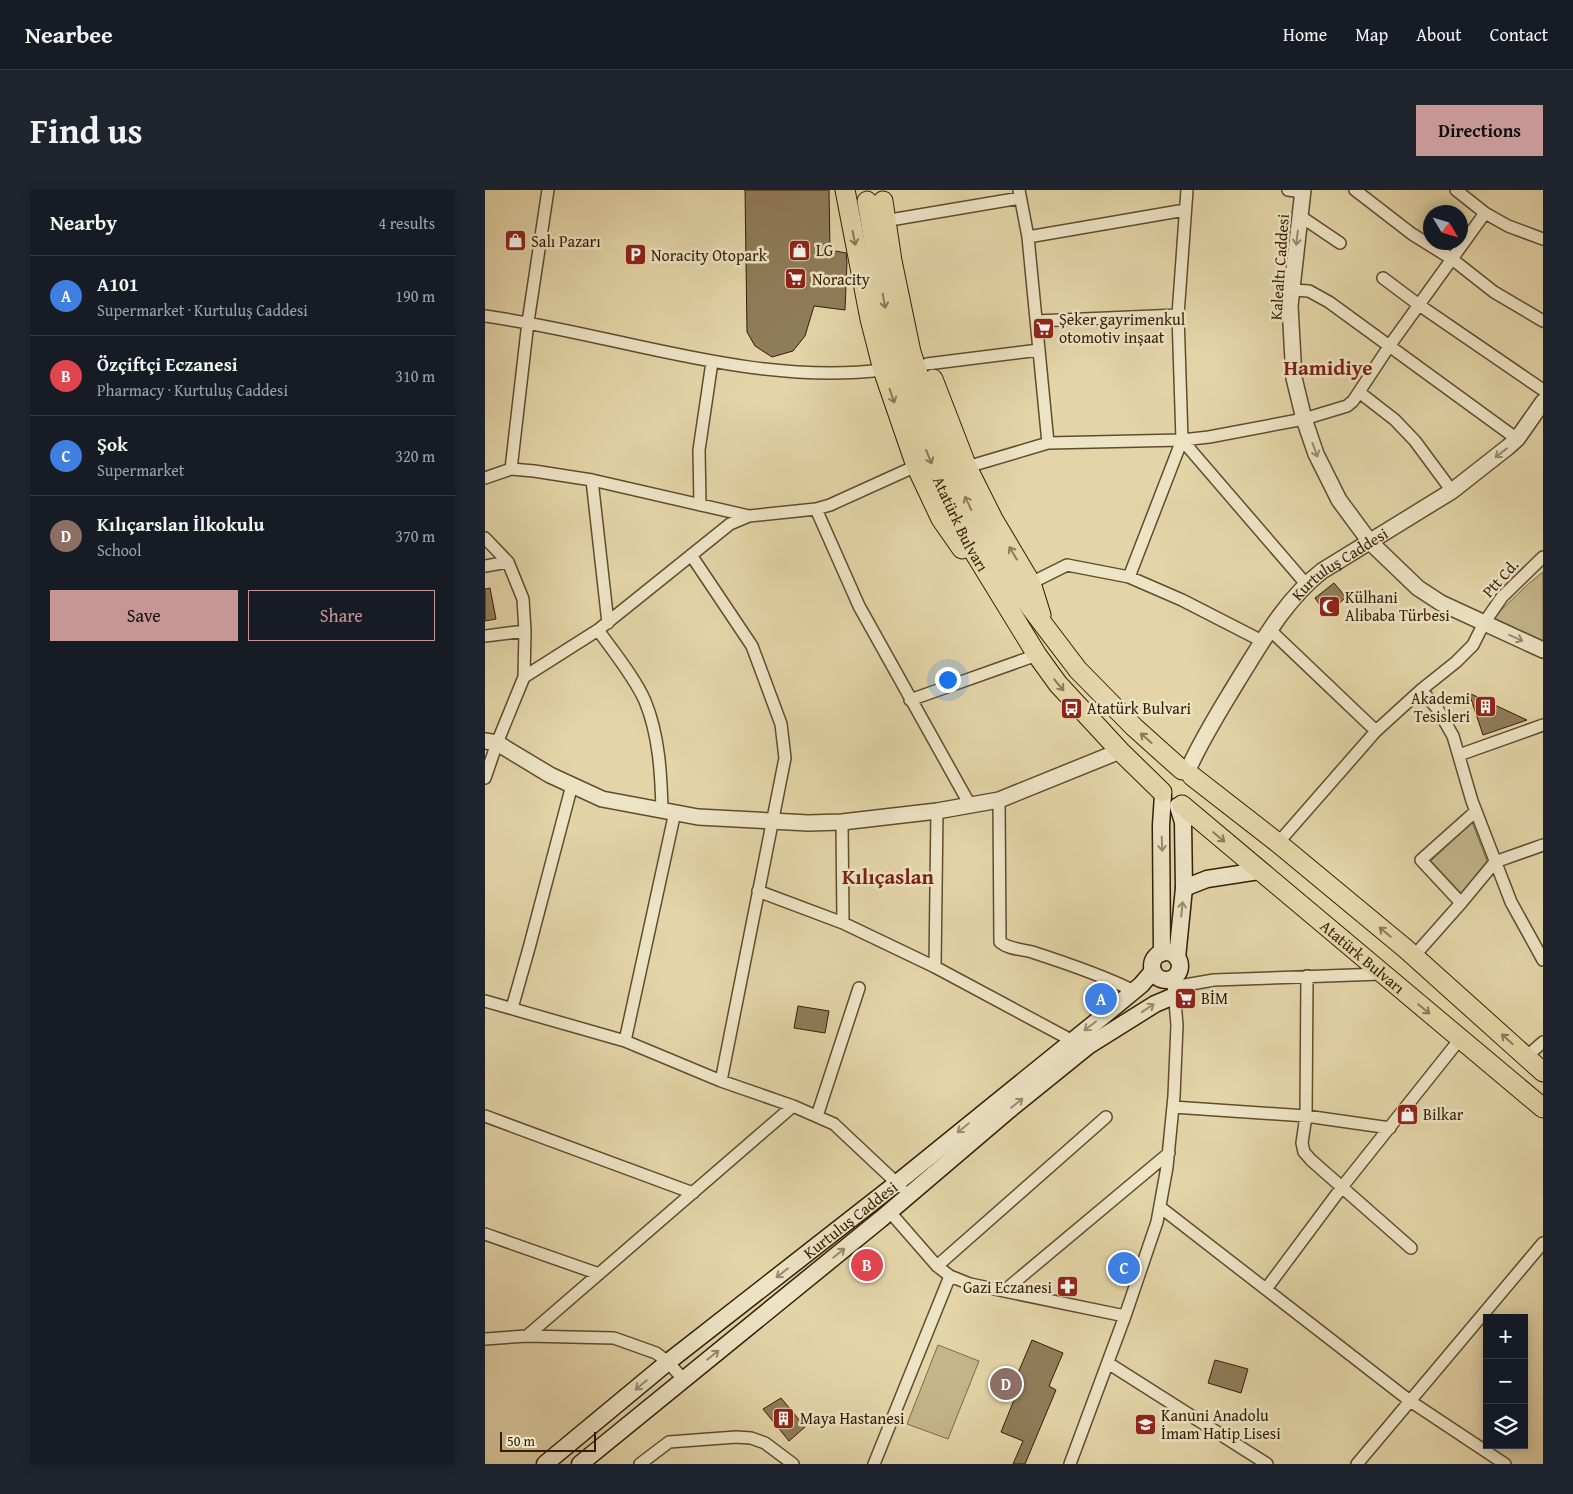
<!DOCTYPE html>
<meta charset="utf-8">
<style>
:root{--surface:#171b24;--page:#20242c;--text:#f1f3f6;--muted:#9ea1a6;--line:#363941;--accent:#c59692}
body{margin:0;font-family:"Gentium Book Plus",serif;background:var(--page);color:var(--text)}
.controls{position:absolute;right:15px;bottom:15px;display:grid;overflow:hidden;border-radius:0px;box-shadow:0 2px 12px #0003}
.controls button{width:45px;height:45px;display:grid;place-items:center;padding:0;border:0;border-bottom:1px solid var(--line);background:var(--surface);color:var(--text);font:25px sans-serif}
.compass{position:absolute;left:938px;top:15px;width:45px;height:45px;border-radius:50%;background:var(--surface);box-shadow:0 2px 12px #0003;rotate:128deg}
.scale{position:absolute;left:15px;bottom:12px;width:96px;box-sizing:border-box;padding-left:5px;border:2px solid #341e06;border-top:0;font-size:14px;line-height:18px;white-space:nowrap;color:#341e06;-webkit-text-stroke:4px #ede4c6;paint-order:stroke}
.you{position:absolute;left:462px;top:489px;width:18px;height:18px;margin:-12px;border:4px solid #fff;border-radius:50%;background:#1a73e8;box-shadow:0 0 0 8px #1a73e833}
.badge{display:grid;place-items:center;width:32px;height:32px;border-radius:50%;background:var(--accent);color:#fff;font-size:16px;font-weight:700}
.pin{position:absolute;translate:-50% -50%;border:2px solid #fff;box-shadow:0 1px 5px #0006}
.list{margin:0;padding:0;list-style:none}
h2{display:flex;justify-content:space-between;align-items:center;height:65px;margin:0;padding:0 20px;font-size:21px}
h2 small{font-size:16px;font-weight:400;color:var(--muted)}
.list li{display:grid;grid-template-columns:32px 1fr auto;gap:15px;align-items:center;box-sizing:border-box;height:80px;padding:0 20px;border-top:1px solid var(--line)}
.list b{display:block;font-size:19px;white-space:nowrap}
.list p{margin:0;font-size:16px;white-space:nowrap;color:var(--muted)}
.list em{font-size:16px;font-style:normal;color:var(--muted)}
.actions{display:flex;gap:10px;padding:15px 20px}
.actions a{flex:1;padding:11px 0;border:1px solid var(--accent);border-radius:0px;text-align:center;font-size:18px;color:var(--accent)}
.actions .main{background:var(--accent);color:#111}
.icon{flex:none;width:28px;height:28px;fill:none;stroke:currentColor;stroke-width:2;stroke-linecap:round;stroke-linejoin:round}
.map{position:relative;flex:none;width:1058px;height:1274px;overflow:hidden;border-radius:0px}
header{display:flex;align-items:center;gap:30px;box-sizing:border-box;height:70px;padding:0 25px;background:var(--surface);border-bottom:1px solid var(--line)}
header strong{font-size:24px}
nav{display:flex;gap:28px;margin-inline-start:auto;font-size:18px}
.intro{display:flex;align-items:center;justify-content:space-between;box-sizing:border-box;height:120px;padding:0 30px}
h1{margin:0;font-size:35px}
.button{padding:12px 22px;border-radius:0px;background:var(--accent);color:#111;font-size:18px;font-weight:700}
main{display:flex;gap:30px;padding:0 30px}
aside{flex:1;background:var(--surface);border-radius:0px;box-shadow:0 2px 12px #0003}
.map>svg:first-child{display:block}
</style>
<header>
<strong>Nearbee</strong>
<nav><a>Home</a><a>Map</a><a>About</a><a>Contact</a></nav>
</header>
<div class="intro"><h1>Find us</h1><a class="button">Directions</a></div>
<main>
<aside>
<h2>Nearby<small>4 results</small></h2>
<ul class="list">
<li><span class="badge" style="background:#3f7fe0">A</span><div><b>A101</b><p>Supermarket · Kurtuluş Caddesi</p></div><em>190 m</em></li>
<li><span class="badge" style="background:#e0444e">B</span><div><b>Özçiftçi Eczanesi</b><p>Pharmacy · Kurtuluş Caddesi</p></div><em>310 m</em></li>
<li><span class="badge" style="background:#3f7fe0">C</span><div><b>Şok</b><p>Supermarket</p></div><em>320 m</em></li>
<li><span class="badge" style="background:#8d6e63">D</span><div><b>Kılıçarslan İlkokulu</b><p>School</p></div><em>370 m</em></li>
</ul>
<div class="actions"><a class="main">Save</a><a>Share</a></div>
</aside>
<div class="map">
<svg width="1058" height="1274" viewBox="0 0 1058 1274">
<rect width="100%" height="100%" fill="#e4d5a8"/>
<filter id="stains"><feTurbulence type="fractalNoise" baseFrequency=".004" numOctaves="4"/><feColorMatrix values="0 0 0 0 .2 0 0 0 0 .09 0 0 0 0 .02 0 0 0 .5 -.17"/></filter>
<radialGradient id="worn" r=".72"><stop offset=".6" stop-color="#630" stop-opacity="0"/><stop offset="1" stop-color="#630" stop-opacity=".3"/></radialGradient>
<path fill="#c6b68c" stroke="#7d6a49" d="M1058,382V454L1005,431L1041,396Z
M987,632L1002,671L976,703L946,671Z
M453,1155L494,1171L463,1249L422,1234Z"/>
<path fill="#907d5a" stroke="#341e06" d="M260,0H344L345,60L361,63L362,72L360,120L329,116L320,146L308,161L287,167L270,156L262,142Z
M849,393L861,407L842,425L830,408Z
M5,398L11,429L0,431V399Z
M984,503L1042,530L998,545Z
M313,816L344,821L340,843L309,838Z
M547,1150L578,1163L564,1196L571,1200L540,1274H528L538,1251L516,1242L536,1193L530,1190Z
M730,1170L763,1179L756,1203L723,1193Z
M296,1208L320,1237L304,1251L278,1219Z"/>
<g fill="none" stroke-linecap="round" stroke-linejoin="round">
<defs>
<path id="minor" d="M534,0L543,47L563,253
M803,0L817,2
M870,0L927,44L967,69L1009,102L1058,131
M971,0L1000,23L1023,36L1058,49
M815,26L855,53
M411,29L535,8
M543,47L700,20
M898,88L934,115L1058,200
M807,100L824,101L844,112L1032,249
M0,126C132,144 263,196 398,180
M551,131L693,125
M442,174L554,160
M874,202L910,230L930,251L967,301
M697,250L821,394
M482,277L563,253L697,250L724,247L819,229L862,216L868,211L905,155L1000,23
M26,279L43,132L63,0
M0,288L26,279L49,281L107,290L264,326
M107,290L123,433
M215,315L214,260L227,172
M331,319L374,416L485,615
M0,348L23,372L38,409L40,441L39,487L12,553L0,588
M206,365L267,456L296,534L300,568L236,891
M0,376L23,372
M644,387L697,250L693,125L702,0
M546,393L582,375L644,387L697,410L777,451
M113,440C128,461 150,488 160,511C174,545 176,583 177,620
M785,440L891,541
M0,446L40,441
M39,487L113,440L245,334L264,326L331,319L345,315L431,276
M936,500L952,518L968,546L987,611L1026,712L1058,770
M425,510L552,465
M974,565L1058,535
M514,610L515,752C523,759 536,759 547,762C581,773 617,785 649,801
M357,632L358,733
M793,653L891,541L936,500L971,472L988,455L999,433L1017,407L1058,367
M273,701L358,733L450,777L586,850
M976,713L936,670L991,621
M929,766L976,713L1010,672L1058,655
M450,777L452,621
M822,786L821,926L817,953L819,962L826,970L926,1058
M688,797L729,790L896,784
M0,811L140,851L236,891L308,916L349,934L416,997
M27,818L44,758L87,595
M140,851L190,622
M1041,867L1058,852
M688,917L821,926L905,938
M0,926L208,1003
M332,926L374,798
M675,1017L925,1211L1020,1274
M404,1021L452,1076L465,1086L485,1094L640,1126
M0,1044L114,1084
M452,1076L621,927
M781,1099L857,997L975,849
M519,1101L684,963
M42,1146L308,916
M0,1149L42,1146L129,1148L171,1163L183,1172L198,1189
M623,1173L782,1274
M155,1274L184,1252L251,1247L266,1248L280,1253L308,1274
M389,1274L465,1086
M585,1274L640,1126L672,1032L682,977L689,906L692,835L688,788
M872,1274L1058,1053"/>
<g id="tertiary">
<path d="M818,0L805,116L809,188L819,229L831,264L854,310L885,352L933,398L956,413L1058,460"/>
<path d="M0,551L12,553L65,585L117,609L213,627L323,633L357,632L452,621L514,610L635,561"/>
<path id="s1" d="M702,582C716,550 734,522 752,492C777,452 800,410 837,381L967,301L1023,257L1032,249L1058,212"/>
</g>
<g id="secondary">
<path d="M693,616L698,632L699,698"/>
<circle cx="681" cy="776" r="14"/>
<path d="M677,763L676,635L678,605"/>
<path d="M692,768L699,698L722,689L774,681"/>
<path id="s2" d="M60,1274L183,1172L412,993L622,823L656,795L668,781"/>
<path d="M95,1274L396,1029L524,920L603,856L670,814L689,806"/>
</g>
<g id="primary">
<path d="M360,0L385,129L398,180L431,276L456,329L477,359"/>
<path id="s3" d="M382,11L402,128L421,201L443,266L484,354L552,465L573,494L635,561L677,602"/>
<path d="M398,11L407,71L426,162L456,255L493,335L533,401L593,480L649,537L697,580"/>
<path d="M448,189L482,277L508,329L546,393L556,425"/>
<path d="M707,586L793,653L921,759L1058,882"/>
<path id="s4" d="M697,615L1058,918"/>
</g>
</defs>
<use href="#minor" stroke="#604c2e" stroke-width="14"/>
<use href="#tertiary" stroke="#604c2e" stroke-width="18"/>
<use href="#secondary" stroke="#341e06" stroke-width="19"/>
<use href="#primary" stroke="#341e06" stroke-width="21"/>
<use href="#minor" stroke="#ede4c6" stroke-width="11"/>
<use href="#tertiary" stroke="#ede4c6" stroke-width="15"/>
<use href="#secondary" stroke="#ede4c6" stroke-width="16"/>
<use href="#primary" stroke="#e4d5a8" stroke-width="19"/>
</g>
<defs><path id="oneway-shaft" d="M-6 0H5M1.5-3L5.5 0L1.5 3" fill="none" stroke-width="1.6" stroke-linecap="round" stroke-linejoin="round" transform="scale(1.25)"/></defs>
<g stroke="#8c7a57">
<use href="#oneway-shaft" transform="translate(369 48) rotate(79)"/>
<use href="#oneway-shaft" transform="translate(399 111) rotate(80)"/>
<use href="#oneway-shaft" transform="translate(407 206) rotate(71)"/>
<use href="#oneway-shaft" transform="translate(444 267) rotate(68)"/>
<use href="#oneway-shaft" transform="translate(483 313) rotate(-115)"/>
<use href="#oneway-shaft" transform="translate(528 363) rotate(-121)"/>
<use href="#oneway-shaft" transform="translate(574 495) rotate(50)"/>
<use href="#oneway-shaft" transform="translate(661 548) rotate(-138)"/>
<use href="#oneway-shaft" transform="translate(734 647) rotate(40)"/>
<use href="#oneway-shaft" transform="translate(900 742) rotate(-140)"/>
<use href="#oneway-shaft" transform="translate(939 819) rotate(40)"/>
<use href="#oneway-shaft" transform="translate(1022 849) rotate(-138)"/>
</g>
<g stroke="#9a8b70">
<use href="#oneway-shaft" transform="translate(812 48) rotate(96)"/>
<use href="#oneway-shaft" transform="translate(830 260) rotate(70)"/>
<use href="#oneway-shaft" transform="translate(1016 263) rotate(142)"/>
<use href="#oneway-shaft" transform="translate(1031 448) rotate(24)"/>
<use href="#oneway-shaft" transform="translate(677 654) rotate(88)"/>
<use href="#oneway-shaft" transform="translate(697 719) rotate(-84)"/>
<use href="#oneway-shaft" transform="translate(663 818) rotate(-34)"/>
<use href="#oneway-shaft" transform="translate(605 836) rotate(143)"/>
<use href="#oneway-shaft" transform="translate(532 913) rotate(-39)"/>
<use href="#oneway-shaft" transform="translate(478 938) rotate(141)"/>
<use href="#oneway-shaft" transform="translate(354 1063) rotate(-39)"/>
<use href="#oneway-shaft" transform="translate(297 1083) rotate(142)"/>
<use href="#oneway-shaft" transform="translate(228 1165) rotate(-39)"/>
<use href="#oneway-shaft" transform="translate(156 1195) rotate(140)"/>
</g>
<defs>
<symbol id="shop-square" viewBox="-11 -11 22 22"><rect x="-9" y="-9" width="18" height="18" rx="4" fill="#8f2418" stroke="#ede4c6"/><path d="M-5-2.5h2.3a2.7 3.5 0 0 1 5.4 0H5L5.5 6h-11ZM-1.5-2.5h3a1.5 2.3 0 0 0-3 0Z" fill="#fff"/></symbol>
<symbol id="parking-square" viewBox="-11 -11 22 22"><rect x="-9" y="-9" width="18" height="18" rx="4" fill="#8f2418" stroke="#ede4c6"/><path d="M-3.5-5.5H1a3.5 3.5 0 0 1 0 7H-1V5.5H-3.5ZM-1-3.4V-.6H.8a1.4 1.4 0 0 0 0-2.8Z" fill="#fff"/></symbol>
<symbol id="supermarket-square" viewBox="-11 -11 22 22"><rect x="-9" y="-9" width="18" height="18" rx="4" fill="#8f2418" stroke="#ede4c6"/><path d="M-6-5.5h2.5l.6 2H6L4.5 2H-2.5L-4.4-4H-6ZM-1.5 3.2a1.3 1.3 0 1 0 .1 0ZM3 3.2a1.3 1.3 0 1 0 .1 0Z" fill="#fff"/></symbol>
<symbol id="mosque-square" viewBox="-11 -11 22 22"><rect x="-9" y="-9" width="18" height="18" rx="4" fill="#8f2418" stroke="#ede4c6"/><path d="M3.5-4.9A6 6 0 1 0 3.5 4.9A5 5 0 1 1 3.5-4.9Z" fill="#fff"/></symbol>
<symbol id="building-square" viewBox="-11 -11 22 22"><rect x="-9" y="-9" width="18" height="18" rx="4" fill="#8f2418" stroke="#ede4c6"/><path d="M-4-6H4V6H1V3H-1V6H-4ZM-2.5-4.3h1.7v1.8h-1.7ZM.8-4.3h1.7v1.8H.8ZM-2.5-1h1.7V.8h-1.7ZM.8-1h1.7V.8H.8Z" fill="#fff"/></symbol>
<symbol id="bus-square" viewBox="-11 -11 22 22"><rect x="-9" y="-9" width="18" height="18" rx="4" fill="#8f2418" stroke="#ede4c6"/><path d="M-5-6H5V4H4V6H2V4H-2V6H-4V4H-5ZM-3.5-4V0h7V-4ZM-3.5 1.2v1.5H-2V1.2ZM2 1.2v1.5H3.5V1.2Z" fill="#fff"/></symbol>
<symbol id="pharmacy-square" viewBox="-11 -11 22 22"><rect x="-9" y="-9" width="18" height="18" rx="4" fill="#8f2418" stroke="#ede4c6"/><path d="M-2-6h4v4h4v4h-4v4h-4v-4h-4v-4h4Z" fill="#fff"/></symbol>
<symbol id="school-square" viewBox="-11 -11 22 22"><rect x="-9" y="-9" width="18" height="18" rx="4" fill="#8f2418" stroke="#ede4c6"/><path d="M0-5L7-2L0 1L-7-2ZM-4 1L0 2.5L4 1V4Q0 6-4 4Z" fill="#fff"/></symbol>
</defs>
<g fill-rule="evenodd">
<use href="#shop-square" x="18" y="38" width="25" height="25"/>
<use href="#shop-square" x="302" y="48" width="25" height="25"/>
<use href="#parking-square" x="138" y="52" width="25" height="25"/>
<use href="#supermarket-square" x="298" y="76" width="25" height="25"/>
<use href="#supermarket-square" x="546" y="126" width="25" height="25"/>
<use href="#mosque-square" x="832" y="404" width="25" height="25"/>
<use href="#building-square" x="988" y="504" width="25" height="25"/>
<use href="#bus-square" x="574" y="506" width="25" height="25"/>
<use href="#supermarket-square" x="688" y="796" width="25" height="25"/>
<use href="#shop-square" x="910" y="912" width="25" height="25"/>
<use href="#pharmacy-square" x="570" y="1084" width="25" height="25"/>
<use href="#building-square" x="286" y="1216" width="25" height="25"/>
<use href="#school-square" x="648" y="1222" width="25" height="25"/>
</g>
<g text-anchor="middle" stroke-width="5" stroke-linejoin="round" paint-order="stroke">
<g font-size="16" fill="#341e06" stroke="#ede4c6" text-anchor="start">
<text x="46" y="57">Salı Pazarı</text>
<text x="331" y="66">LG</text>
<text x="166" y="71">Noracity Otopark</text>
<text x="327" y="95">Noracity</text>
<text x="574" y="135">Şeker gayrimenkul<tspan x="574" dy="18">otomotiv inşaat</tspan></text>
<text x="860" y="413">Külhani<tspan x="860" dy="18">Alibaba Türbesi</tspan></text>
<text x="985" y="514" text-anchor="end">Akademi<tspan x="985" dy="18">Tesisleri</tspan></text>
<text x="602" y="524">Atatürk Bulvari</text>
<text x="716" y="814">BİM</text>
<text x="938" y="930">Bilkar</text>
<text x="567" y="1103" text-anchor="end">Gazi Eczanesi</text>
<text x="676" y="1231">Kanuni Anadolu<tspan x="676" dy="18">İmam Hatip Lisesi</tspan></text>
<text x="315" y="1234">Maya Hastanesi</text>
</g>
<g font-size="16" fill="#341e06" stroke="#ede4c6">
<text transform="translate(794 77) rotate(-86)" y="6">Kalealtı Caddesi</text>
<text dy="6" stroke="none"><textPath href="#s3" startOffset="338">Atatürk Bulvarı</textPath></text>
<text dy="6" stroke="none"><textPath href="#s1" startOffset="262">Kurtuluş Caddesi</textPath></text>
<text transform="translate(1015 388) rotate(-48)" y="6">Ptt Cd.</text>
<text dy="6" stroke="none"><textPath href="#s4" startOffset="236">Atatürk Bulvarı</textPath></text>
<text dy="6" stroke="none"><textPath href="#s2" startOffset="391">Kurtuluş Caddesi</textPath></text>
</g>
<g font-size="21" font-weight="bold" fill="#7a1f14" stroke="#ede4c6">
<text x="843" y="185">Hamidiye</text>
<text x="403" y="694">Kılıçaslan</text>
</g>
</g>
<rect width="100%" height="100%" filter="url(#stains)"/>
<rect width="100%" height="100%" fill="url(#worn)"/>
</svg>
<div class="controls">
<button>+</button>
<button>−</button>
<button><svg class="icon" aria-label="layers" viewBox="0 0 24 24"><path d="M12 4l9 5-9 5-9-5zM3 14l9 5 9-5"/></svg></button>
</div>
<svg class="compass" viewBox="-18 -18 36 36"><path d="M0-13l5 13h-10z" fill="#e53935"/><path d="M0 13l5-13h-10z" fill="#9ea1a6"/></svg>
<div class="scale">50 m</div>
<div class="you"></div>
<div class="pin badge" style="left:616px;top:809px;background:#3f7fe0">A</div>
<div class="pin badge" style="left:382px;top:1075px;background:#e0444e">B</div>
<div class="pin badge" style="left:639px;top:1078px;background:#3f7fe0">C</div>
<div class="pin badge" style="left:521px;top:1194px;background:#8d6e63">D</div>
</div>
</main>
